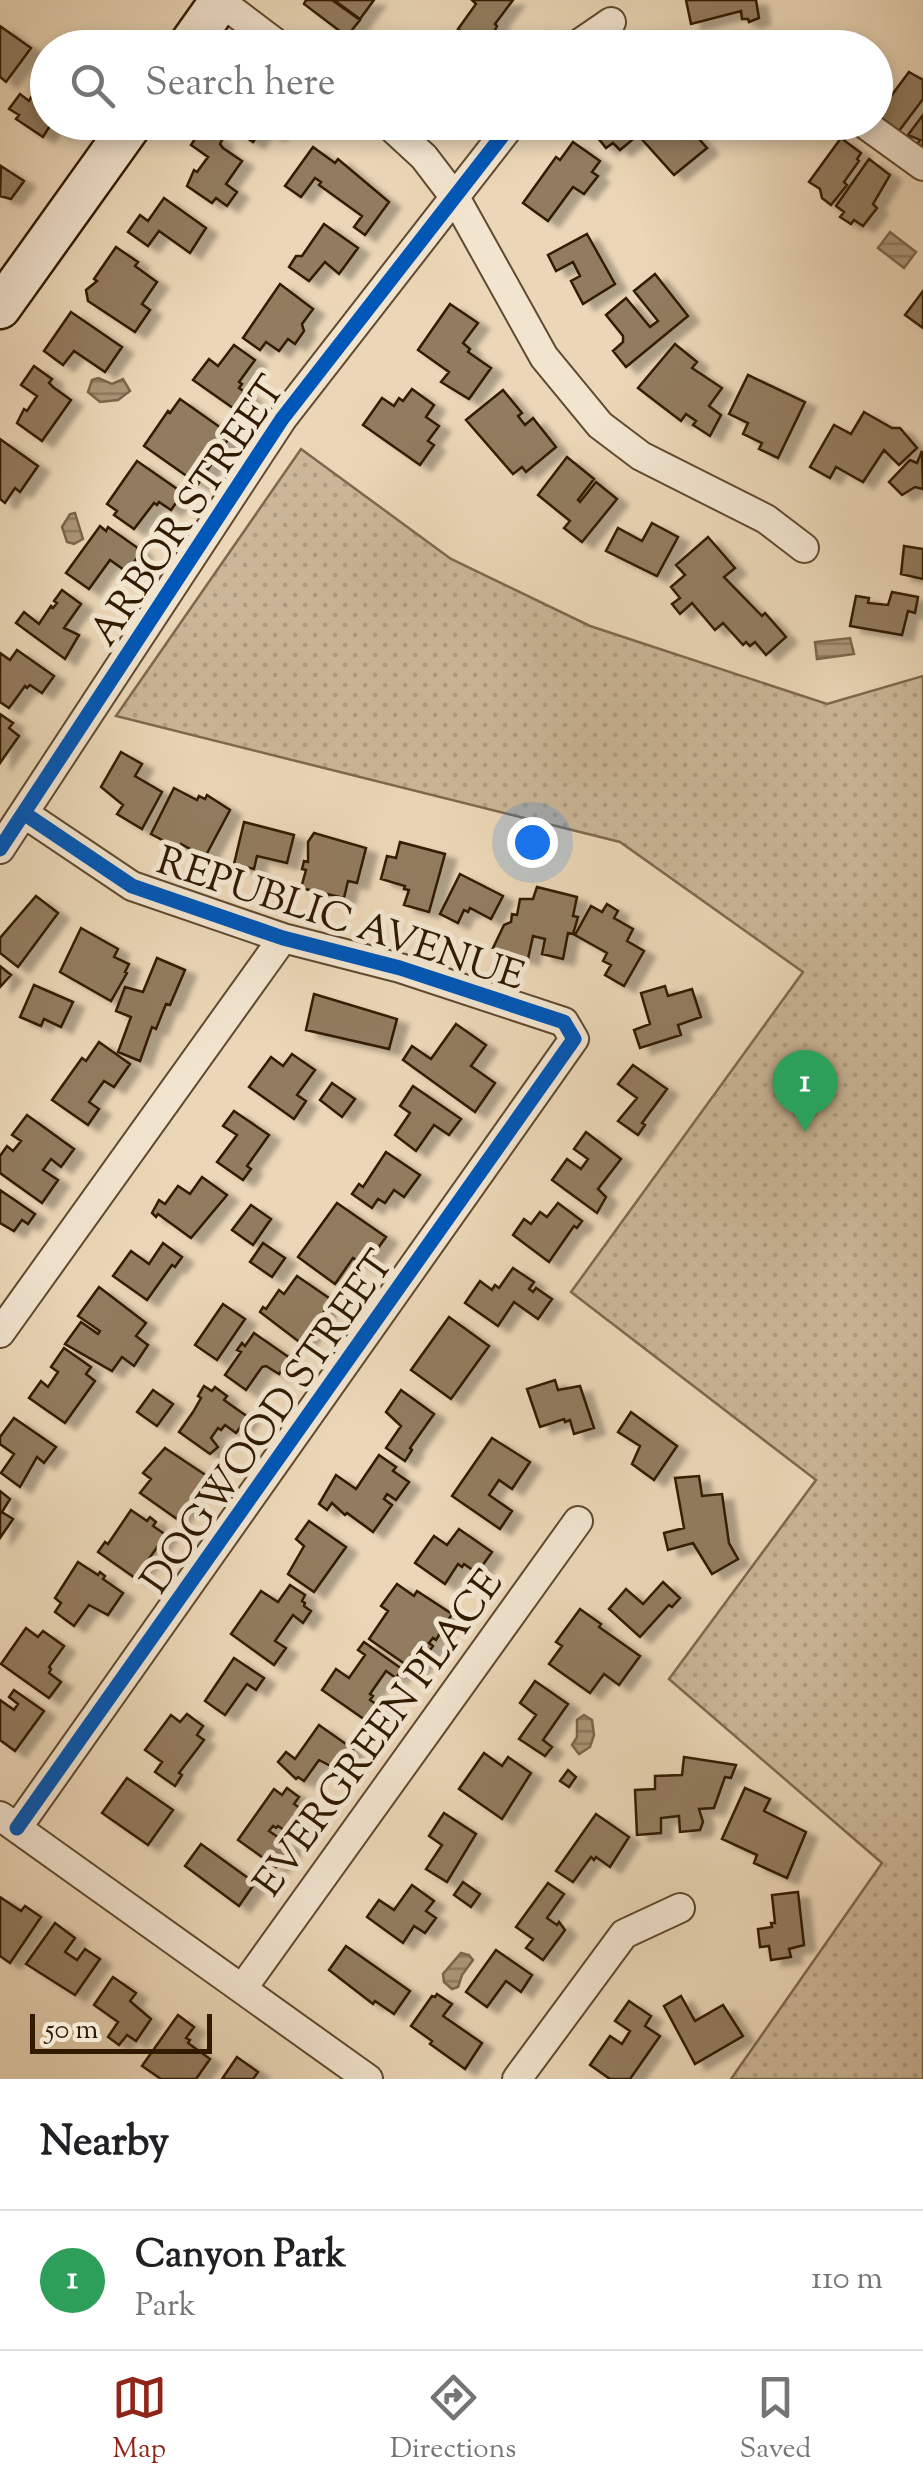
<!DOCTYPE html>
<style>
:root{--surface:#fff;--page:#f6f6f6;--text:#202124;--muted:#757577;--line:#e0e0e0;--accent:#8f2418}
body{margin:0;font-family:"Sorts Mill Goudy",serif;background:var(--page);color:var(--text)}
.scale{position:absolute;left:30px;bottom:25px;width:182px;box-sizing:border-box;padding-left:10px;border:5px solid #311a00;border-top:0;font-size:28px;line-height:35px;white-space:nowrap;color:#311a00;-webkit-text-stroke:8px #f2e5d0;paint-order:stroke}
.you{position:absolute;left:532px;top:842px;width:35px;height:35px;margin:-25px;border:8px solid #fff;border-radius:50%;background:#1a73e8;box-shadow:0 0 0 15px #1a73e833}
.badge{display:grid;place-items:center;width:65px;height:65px;border-radius:50%;background:var(--accent);color:#fff;font-size:32px;font-weight:700}
.pin{position:absolute;translate:-50% -82px;filter:drop-shadow(0 2px 5px #0008)}
.pin::after{content:'';position:absolute;top:52px;width:35px;height:30px;background:inherit;clip-path:polygon(0 0,100% 0,50% 100%)}
.list{margin:0;padding:0;list-style:none}
h2{display:flex;justify-content:space-between;align-items:center;height:130px;margin:0;padding:0 40px;font-size:42px}
h2 small{font-size:32px;font-weight:400;color:var(--muted)}
.list li{display:grid;grid-template-columns:65px 1fr auto;gap:30px;align-items:center;box-sizing:border-box;height:140px;padding:0 40px;border-top:2px solid var(--line)}
.list b{display:block;font-size:38px;white-space:nowrap}
.list p{margin:0;font-size:32px;white-space:nowrap;color:var(--muted)}
.list em{font-size:32px;font-style:normal;color:var(--muted)}
.icon{flex:none;width:55px;height:55px;fill:none;stroke:currentColor;stroke-width:2;stroke-linecap:round;stroke-linejoin:round}
.map{position:relative;flex:none;width:923px;height:2079px;overflow:hidden}
.search{position:absolute;background:var(--surface);box-shadow:0 5px 15px #0003;left:30px;right:30px;top:30px;height:110px;display:flex;align-items:center;gap:25px;box-sizing:border-box;padding:0 35px;border-radius:55px;color:var(--muted);font-size:38px}
.sheet{height:270px;background:var(--surface)}
nav{display:flex;justify-content:space-around;align-items:center;box-sizing:border-box;height:140px;border-top:2px solid var(--line);background:var(--surface);font-size:28px;color:var(--muted)}
nav a{display:grid;justify-items:center;gap:5px}
nav .on{color:var(--accent)}
.map>svg:first-child{display:block}
</style>
<div class="map">
<svg width="923" height="2079" viewBox="0 0 923 2079">
<defs>
<pattern id="grass-dots" width="8" height="8" patternUnits="userSpaceOnUse" patternTransform="scale(2.5)"><rect width="8" height="8" fill="#cbb798"/><path d="M2 2h.1M6 6h.1" fill="none" stroke="#af9d81" stroke-width="1.8" stroke-linecap="round"/></pattern>
<pattern id="water-rules" width="6" height="5" patternUnits="userSpaceOnUse" patternTransform="scale(2.5)"><rect width="6" height="5" fill="#ac9779"/><path d="M0 2.5h6" fill="none" stroke="#8d7a61"/></pattern>
<filter id="shadow"><feDropShadow dx="11" dy="6" stdDeviation="2.5" flood-color="#0004"/></filter>
</defs>
<rect width="100%" height="100%" fill="#ebd7b7"/>
<filter id="stains"><feTurbulence type="fractalNoise" baseFrequency=".002" numOctaves="4"/><feColorMatrix values="0 0 0 0 .2 0 0 0 0 .09 0 0 0 0 .02 0 0 0 .5 -.17"/></filter>
<radialGradient id="worn" r=".72"><stop offset=".6" stop-color="#630" stop-opacity="0"/><stop offset="1" stop-color="#630" stop-opacity=".3"/></radialGradient>
<path fill="url(#grass-dots)" stroke="#7e684c" stroke-width="2.5" d="M301,449L451,559L590,626L827,704L923,676V2079H731L882,1863L669,1679L816,1480L571,1292L803,972L620,842L116,716Z"/>
<path fill="url(#water-rules)" stroke="#7b6549" stroke-width="2.5" d="M890,232L916,252L904,268L878,248Z
M98,378L112,384L123,379L130,391L118,400L100,402L88,392L92,380Z
M75,513L83,539L74,544L67,542L62,527L70,514Z
M850,638L854,654L817,659L815,642Z
M584,1715L592,1720L594,1735L590,1747L579,1754L572,1745L577,1737V1720Z
M461,1953L469,1955L473,1960L462,1975L458,1987L452,1989L444,1982L443,1974Z"/>
<path fill="#927c5f" stroke="#311a00" stroke-width="2.5" filter="url(#shadow)" d="M306,0H332L360,20L348,35H345L304,4Z
M334,0H374L360,19Z
M472,0H513L495,24L497,26L495,30L507,39L501,48H483L458,29L476,4Z
M686,0H756L759,18L749,22L748,19H742L741,11L691,24Z
M0,26L31,48L6,82L0,77Z
M423,38L436,48H416Z
M909,72L923,80V99L899,131L877,115Z
M36,89L48,96V122H65L60,130L51,124L43,137L16,119L19,115L9,109L20,94L29,101Z
M923,115V148L917,144L920,140L908,135Z
M223,122H283L274,135L263,128L253,142Z
M585,122H684L707,148L674,175L638,135L620,150L613,143L606,148Z
M203,127L222,140L220,144L223,148L242,161L226,184L237,192L227,206L216,198L212,203L187,186L194,170L197,172L208,157L191,145Z
M841,138L861,153L857,159L859,161L844,182L847,185L831,205L822,198L820,189L809,182Z
M573,142L600,161L592,172L598,176L584,194L573,187L548,221L523,203L556,157L560,160Z
M313,147L335,163L338,159L389,202L365,235L354,227L362,216L319,185L321,182L315,178L301,197L285,186Z
M869,159L890,175L873,204L877,208L863,226L854,220L851,224L840,217L844,212L836,206Z
M1,166L24,181L11,199L0,196Z
M164,198L206,228L190,253L159,231L148,246L128,232L140,215L148,221Z
M324,224L358,248L339,274L325,262L309,281L289,267L296,256H302Z
M587,234L615,284L583,304L571,281L580,276L573,262L556,271L548,255Z
M116,247L138,262L135,266L157,282L142,304L150,310L135,332L88,301L86,290L97,281L94,279Z
M655,274L688,316L626,367L613,351L623,342V336L606,315L626,298L650,327L658,321L634,291Z
M280,284L313,309L302,324L304,331L295,344L288,339L279,351L266,342L260,350L243,338Z
M923,291V328L905,315Z
M450,304L478,323L463,343L470,349L468,352L491,368L469,399L441,382L449,372L418,350Z
M71,312L122,347L105,372L74,351L63,365L44,351Z
M675,344L697,362L692,368L722,388L709,406L721,415L710,436L693,425L696,421L686,414L681,421L638,388Z
M234,345L255,360L239,382L242,384L239,388L251,396L240,413L193,380L209,359L218,366Z
M34,366L52,379L49,383L53,387L71,400L42,441L17,423L24,409L27,411L37,396L21,385Z
M748,375L805,402L778,458L759,449L762,443L743,434L748,423L729,414Z
M412,389L434,405L426,417L439,426L428,441L434,445L420,465L363,425L382,398L394,406L399,398L403,401Z
M503,390L522,413L518,416L525,425L533,418L556,447L526,472L522,467L513,474L466,420Z
M180,399L231,435L198,484L144,446L168,411L170,413Z
M864,412L892,428H900L917,448L899,465L884,450L863,482L836,467L830,478L810,467L834,425L851,434Z
M0,439L38,466L20,492L15,488L5,503L0,499Z
M922,451L923,489L915,487L902,495L889,482L910,460L917,463Z
M567,457L594,479L578,500L580,502L596,482L617,499L582,542L564,528L570,521L538,495Z
M137,461L183,493L171,510L159,502L157,505L154,503L134,529L114,515L117,511L107,504Z
M652,523L678,537L657,576L606,551L618,528L642,541Z
M100,526L106,531L108,527L142,551L127,572L110,560L89,589L66,573Z
M708,537L735,568L724,577L762,616L765,613L786,637L766,655L755,642L750,646L746,642L743,645L723,623L715,630L692,603L680,614L672,604L680,598L671,587L685,575L676,565Z
M904,546L923,549V579L901,574Z
M62,590L81,604L64,628L79,635L65,659L16,623L24,612L39,624L51,606L53,608L57,603L54,601Z
M892,592L918,597L915,613L908,611L902,635L850,626L856,596L869,598L868,603L888,605Z
M17,650L54,676L42,693L30,685L27,688L25,686L9,708L0,702V653L10,660Z
M0,714L13,723L9,728L19,736L0,763Z
M121,752L142,764L135,776L162,792L142,829L117,814L123,805L101,787Z
M174,788L197,800L199,796L205,799L207,795L230,810L205,857L181,844L179,849L151,834Z
M244,822L294,835L287,863L257,856L254,869L234,864Z
M314,833L366,848L357,883L348,881L344,898L301,888L306,870L302,869L304,861L308,862V842Z
M400,842L445,854L429,912L404,905L409,890L404,889L405,886L381,879L387,856L396,858Z
M460,874L503,896L491,919L470,908L468,912L464,910L458,923L440,914Z
M537,887L577,897L573,916L578,917L573,934L568,933L563,959L542,954L545,939L533,936L528,959L493,948L504,925L511,922L512,914L517,915L520,899H533Z
M36,896L58,913L18,967L0,953V938Z
M607,904L618,911L614,918L633,929L627,941L644,951L624,986L605,975L611,965L603,961L607,953L575,935L591,906L602,912Z
M81,928L118,949L114,957L129,964L125,972L127,973L111,1001L60,972Z
M157,958L185,970L170,1005L166,1004L156,1029L152,1027L140,1061L118,1052L131,1017L116,1011L125,987L143,992Z
M0,966L11,975L0,987Z
M34,985L73,1002L61,1027L44,1019L41,1026L20,1017Z
M665,986L668,996L692,989L701,1017L678,1025L681,1035L640,1048L634,1030L650,1024L641,993Z
M314,994L397,1019L389,1049L306,1030Z
M456,1024L486,1045L471,1066L495,1083L475,1112L403,1060L412,1046L431,1059Z
M99,1042L130,1064L114,1087L104,1081L89,1102L99,1109L88,1125L52,1100L82,1058L86,1061Z
M292,1054L315,1070L297,1095L306,1101L294,1119L249,1087L271,1057L283,1066Z
M633,1065L667,1089L642,1123L645,1125L638,1135L618,1121L637,1098L618,1084Z
M332,1083L355,1099L342,1117L320,1100Z
M413,1086L461,1119L449,1135L434,1125L416,1151L395,1135L410,1113L400,1106Z
M234,1111L269,1135L247,1166L251,1169L243,1180L217,1162L237,1135L223,1126Z
M27,1115L74,1149L61,1167L51,1159L43,1170L58,1180L42,1203L0,1173V1156L7,1146L13,1151L21,1141L12,1135Z
M586,1132L621,1159L598,1189L606,1197L597,1213L552,1180L567,1159L581,1169L588,1159L574,1149Z
M386,1152L420,1175L404,1197L394,1190L385,1203L378,1199L372,1208L352,1194L359,1184L363,1187Z
M202,1177L227,1195L191,1238L158,1214L156,1217L152,1213L159,1200L165,1204L178,1186L190,1194Z
M0,1190L35,1214L28,1224L22,1220L14,1231L0,1223Z
M337,1203L386,1237L365,1266L353,1258L335,1284L298,1257Z
M558,1203L582,1221L577,1228L574,1226L549,1262L513,1235L524,1219L531,1224L540,1212L547,1217Z
M251,1205L271,1219L253,1245L232,1230Z
M163,1243L182,1257L175,1267L172,1265L147,1300L113,1276L131,1251L149,1264Z
M263,1243L285,1258L272,1277L250,1262Z
M513,1268L534,1282L529,1289L533,1292L536,1288L552,1299L538,1319L514,1302L498,1326L465,1303L480,1281L492,1290L495,1285L499,1288Z
M297,1276L332,1300L302,1344L260,1312L263,1307L266,1309L279,1290L284,1294Z
M99,1287L146,1323L136,1336L148,1345L134,1366L122,1357L112,1371L65,1344L81,1322L98,1334L100,1331L78,1316Z
M223,1304L245,1319L217,1360L195,1345Z
M449,1317L489,1346L451,1399L411,1370Z
M254,1333L290,1358L279,1374L266,1366L262,1367L246,1390L225,1375L241,1352L237,1350L242,1343L245,1346Z
M64,1348L91,1367L86,1374L95,1381L65,1423L29,1398L41,1381L48,1387L58,1372L51,1367Z
M555,1380L558,1390L580,1386L594,1428L574,1434L570,1420L565,1422L564,1419L540,1427L527,1389Z
M204,1386L212,1391L215,1387L227,1396L224,1400L248,1417L236,1433L225,1425L221,1430L218,1428L211,1438L218,1447L210,1454L179,1432L193,1412L201,1398L198,1396Z
M153,1390L173,1404L157,1426L137,1412Z
M401,1390L434,1414L410,1448L412,1450L405,1461L386,1448L401,1426L386,1412Z
M631,1412L677,1446L654,1480L632,1464L640,1446L618,1432Z
M14,1418L56,1447L44,1463L37,1457L20,1487L1,1473L14,1454L0,1444V1437Z
M492,1438L530,1462L512,1489L499,1480L489,1495L512,1511L500,1529L452,1496Z
M165,1448L210,1478L177,1519L140,1493L151,1479L143,1473Z
M379,1455L396,1467L393,1471L409,1482L396,1500L387,1494L384,1499L392,1505L373,1532L347,1513L345,1515L332,1503L327,1510L319,1504L336,1475L356,1489Z
M699,1476L702,1496L722,1494L729,1543L738,1559L712,1574L693,1543L668,1550L664,1533L684,1528L675,1478Z
M0,1491L10,1499L2,1512L13,1519L0,1538Z
M131,1510L147,1521L150,1517L156,1522L153,1526L166,1535L135,1578L98,1552L105,1542L108,1544Z
M309,1521L346,1547L314,1592L288,1574L304,1546L296,1539Z
M459,1529L492,1552L477,1573L464,1564L462,1567L458,1564L445,1584L415,1563L434,1536L447,1545Z
M78,1562L98,1575L100,1572L105,1576L103,1579L123,1593L108,1615L89,1605L74,1626L55,1612L61,1603L55,1598Z
M663,1582L680,1598L672,1607L669,1605L640,1637L609,1609L626,1589L643,1604Z
M397,1584L414,1596L417,1591L452,1614L436,1640L433,1638L429,1643L433,1646L415,1671L369,1639L388,1611L381,1606Z
M290,1585L305,1595L302,1601L305,1603L304,1606L311,1611L303,1623L293,1615L275,1641L286,1648L274,1665L231,1634L261,1591L278,1602Z
M580,1609L601,1624L599,1627L640,1656L619,1685L604,1674L590,1693L549,1664L562,1646L556,1642Z
M26,1628L38,1637L43,1631L64,1646L49,1667L51,1669L49,1673L61,1682L49,1698L1,1664Z
M364,1642L402,1669L396,1678L386,1671L370,1694L373,1696L370,1700L382,1708L371,1724L322,1690L336,1669L349,1678L365,1655L358,1650Z
M234,1658L264,1678L256,1690L247,1684L225,1715L205,1701Z
M535,1681L568,1704L543,1740L552,1747L545,1756L519,1739L536,1715L520,1703Z
M14,1690L44,1711L15,1751L0,1740V1700L14,1710L18,1704L9,1697Z
M187,1714L203,1726L197,1735L204,1740L179,1773L182,1775L175,1786L155,1772L162,1762L145,1750L171,1715L180,1722Z
M319,1725L353,1749L338,1770L319,1760L304,1781L298,1777L296,1779L278,1762L286,1752L295,1759Z
M484,1753L502,1766L508,1757L531,1773L502,1819L459,1789Z
M684,1757L736,1765L731,1778L725,1777L714,1808L699,1809L703,1822L700,1830L680,1832L679,1816L661,1818V1833L637,1835L635,1790L655,1789V1776L682,1775Z
M568,1770L576,1777L569,1787L560,1781Z
M127,1778L173,1810L148,1845L102,1813Z
M287,1788L299,1797L294,1804L307,1813L292,1835L278,1826L276,1828L273,1826L269,1831L291,1846L276,1867L238,1840L274,1789L282,1795Z
M745,1788L770,1799L764,1811L806,1832L787,1878L754,1863L757,1855L722,1839Z
M444,1813L476,1834L447,1882L426,1869L442,1845L429,1836Z
M596,1814L629,1837L610,1867L596,1857L594,1860L591,1857L573,1882L556,1871Z
M201,1844L255,1883L239,1906L185,1866Z
M463,1882L480,1894L471,1907L454,1895Z
M548,1883L564,1894L547,1918L557,1925L559,1922L565,1930L543,1960L526,1948L533,1939L516,1927Z
M412,1885L434,1901L426,1911L436,1918L425,1933L414,1926L403,1943L367,1917L379,1900L394,1910Z
M798,1892L804,1945L789,1949L791,1957L771,1960L769,1946L760,1947L758,1929L772,1927L771,1923H775L772,1895Z
M0,1897L21,1911L25,1906L41,1917L10,1963L0,1956Z
M55,1923L75,1938L65,1952L77,1960L85,1949L100,1959L75,1995L26,1964Z
M346,1946L410,1991L394,2014L375,2001L373,2004L329,1970Z
M496,1950L532,1975L521,1992L506,1981L487,2007L466,1992Z
M113,1977L136,1993L130,2001L151,2019L136,2041L127,2035L119,2045L108,2037L118,2022L94,2005Z
M437,1994L452,2004L443,2016L482,2043L465,2069L430,2044L432,2041L411,2026L432,1996L435,1997Z
M681,1996L695,2021L723,2005L743,2036L695,2064L664,2006Z
M629,2001L651,2016L645,2026L660,2036L630,2079H610L590,2065L610,2036L622,2044L630,2031L615,2021Z
M178,2015L194,2027L186,2038L190,2040L188,2043L210,2059L196,2079H161L142,2066Z
M237,2057L258,2072L253,2079H222Z"/>
<g fill="none" stroke-linecap="round" stroke-linejoin="round">
<defs>
<path id="street" d="M220,1L282,48
M573,48L611,22
M386,122L424,157L456,199L544,357L600,425L641,456L766,519L804,548
M862,122L923,166
M0,849L282,419L513,122
M0,1333L283,938
M0,1816L368,2079
M17,1828L574,1039L564,1022L400,968L283,938L132,886L25,814
M242,1989L578,1521
M517,2079L624,1934L680,1908"/>
<path id="secondary" d="M187,48L221,0
M0,308L133,122"/>
</defs>
<use href="#street" stroke="#60492e" stroke-width="32"/>
<use href="#secondary" stroke="#311a00" stroke-width="45"/>
<use href="#street" stroke="#f2e5d0" stroke-width="28"/>
<use href="#secondary" stroke="#f2e5d0" stroke-width="40"/>
<defs>
<path id="cycleway" d="M0,849L282,419L513,122
M17,1828L574,1039L564,1022L400,968L283,938L132,886L25,814"/>
</defs>
<use href="#cycleway" stroke="#f2e5d0" stroke-width="21"/>
<use href="#cycleway" stroke="#0057b8" stroke-width="15"/>
</g>
<g text-anchor="middle" stroke-width="10" stroke-linejoin="round" paint-order="stroke">
<g font-size="40" fill="#311a00" stroke="#f2e5d0">
<text transform="translate(186 510) rotate(-56)" y="14">ARBOR STREET</text>
<text transform="translate(341 917) rotate(18)" y="14">REPUBLIC AVENUE</text>
<text transform="translate(266 1421) rotate(-55)" y="14">DOGWOOD STREET</text>
<text transform="translate(377 1732) rotate(-54)" y="14">EVERGREEN PLACE</text>
</g>
</g>
<rect width="100%" height="100%" filter="url(#stains)"/>
<rect width="100%" height="100%" fill="url(#worn)"/>
</svg>
<div class="scale">50 m</div>
<div class="you"></div>
<div class="pin badge" style="left:805px;top:1132px;background:#2e9e5b">1</div>
<div class="search"><svg class="icon" aria-label="search" viewBox="0 0 24 24"><circle cx="10" cy="10" r="6"/><path d="M15 15l6 6"/></svg>Search here</div>
</div>
<section class="sheet">
<h2>Nearby<small></small></h2>
<ul class="list">
<li><span class="badge" style="background:#2e9e5b">1</span><div><b>Canyon Park</b><p>Park</p></div><em>110 m</em></li>
</ul>
</section>
<nav>
<a class="on"><svg class="icon" aria-label="map" viewBox="0 0 24 24"><path d="M3 6l6-2 6 2 6-2v14l-6 2-6-2-6 2zM9 4v14M15 6v14"/></svg>Map</a>
<a><svg class="icon" aria-label="directions" viewBox="0 0 24 24"><path d="M12 3l9 9-9 9-9-9zM9 14v-3h6M13 9l2 2-2 2"/></svg>Directions</a>
<a><svg class="icon" aria-label="saved" viewBox="0 0 24 24"><path d="M7 4h10v16l-5-4-5 4z"/></svg>Saved</a>
</nav>
